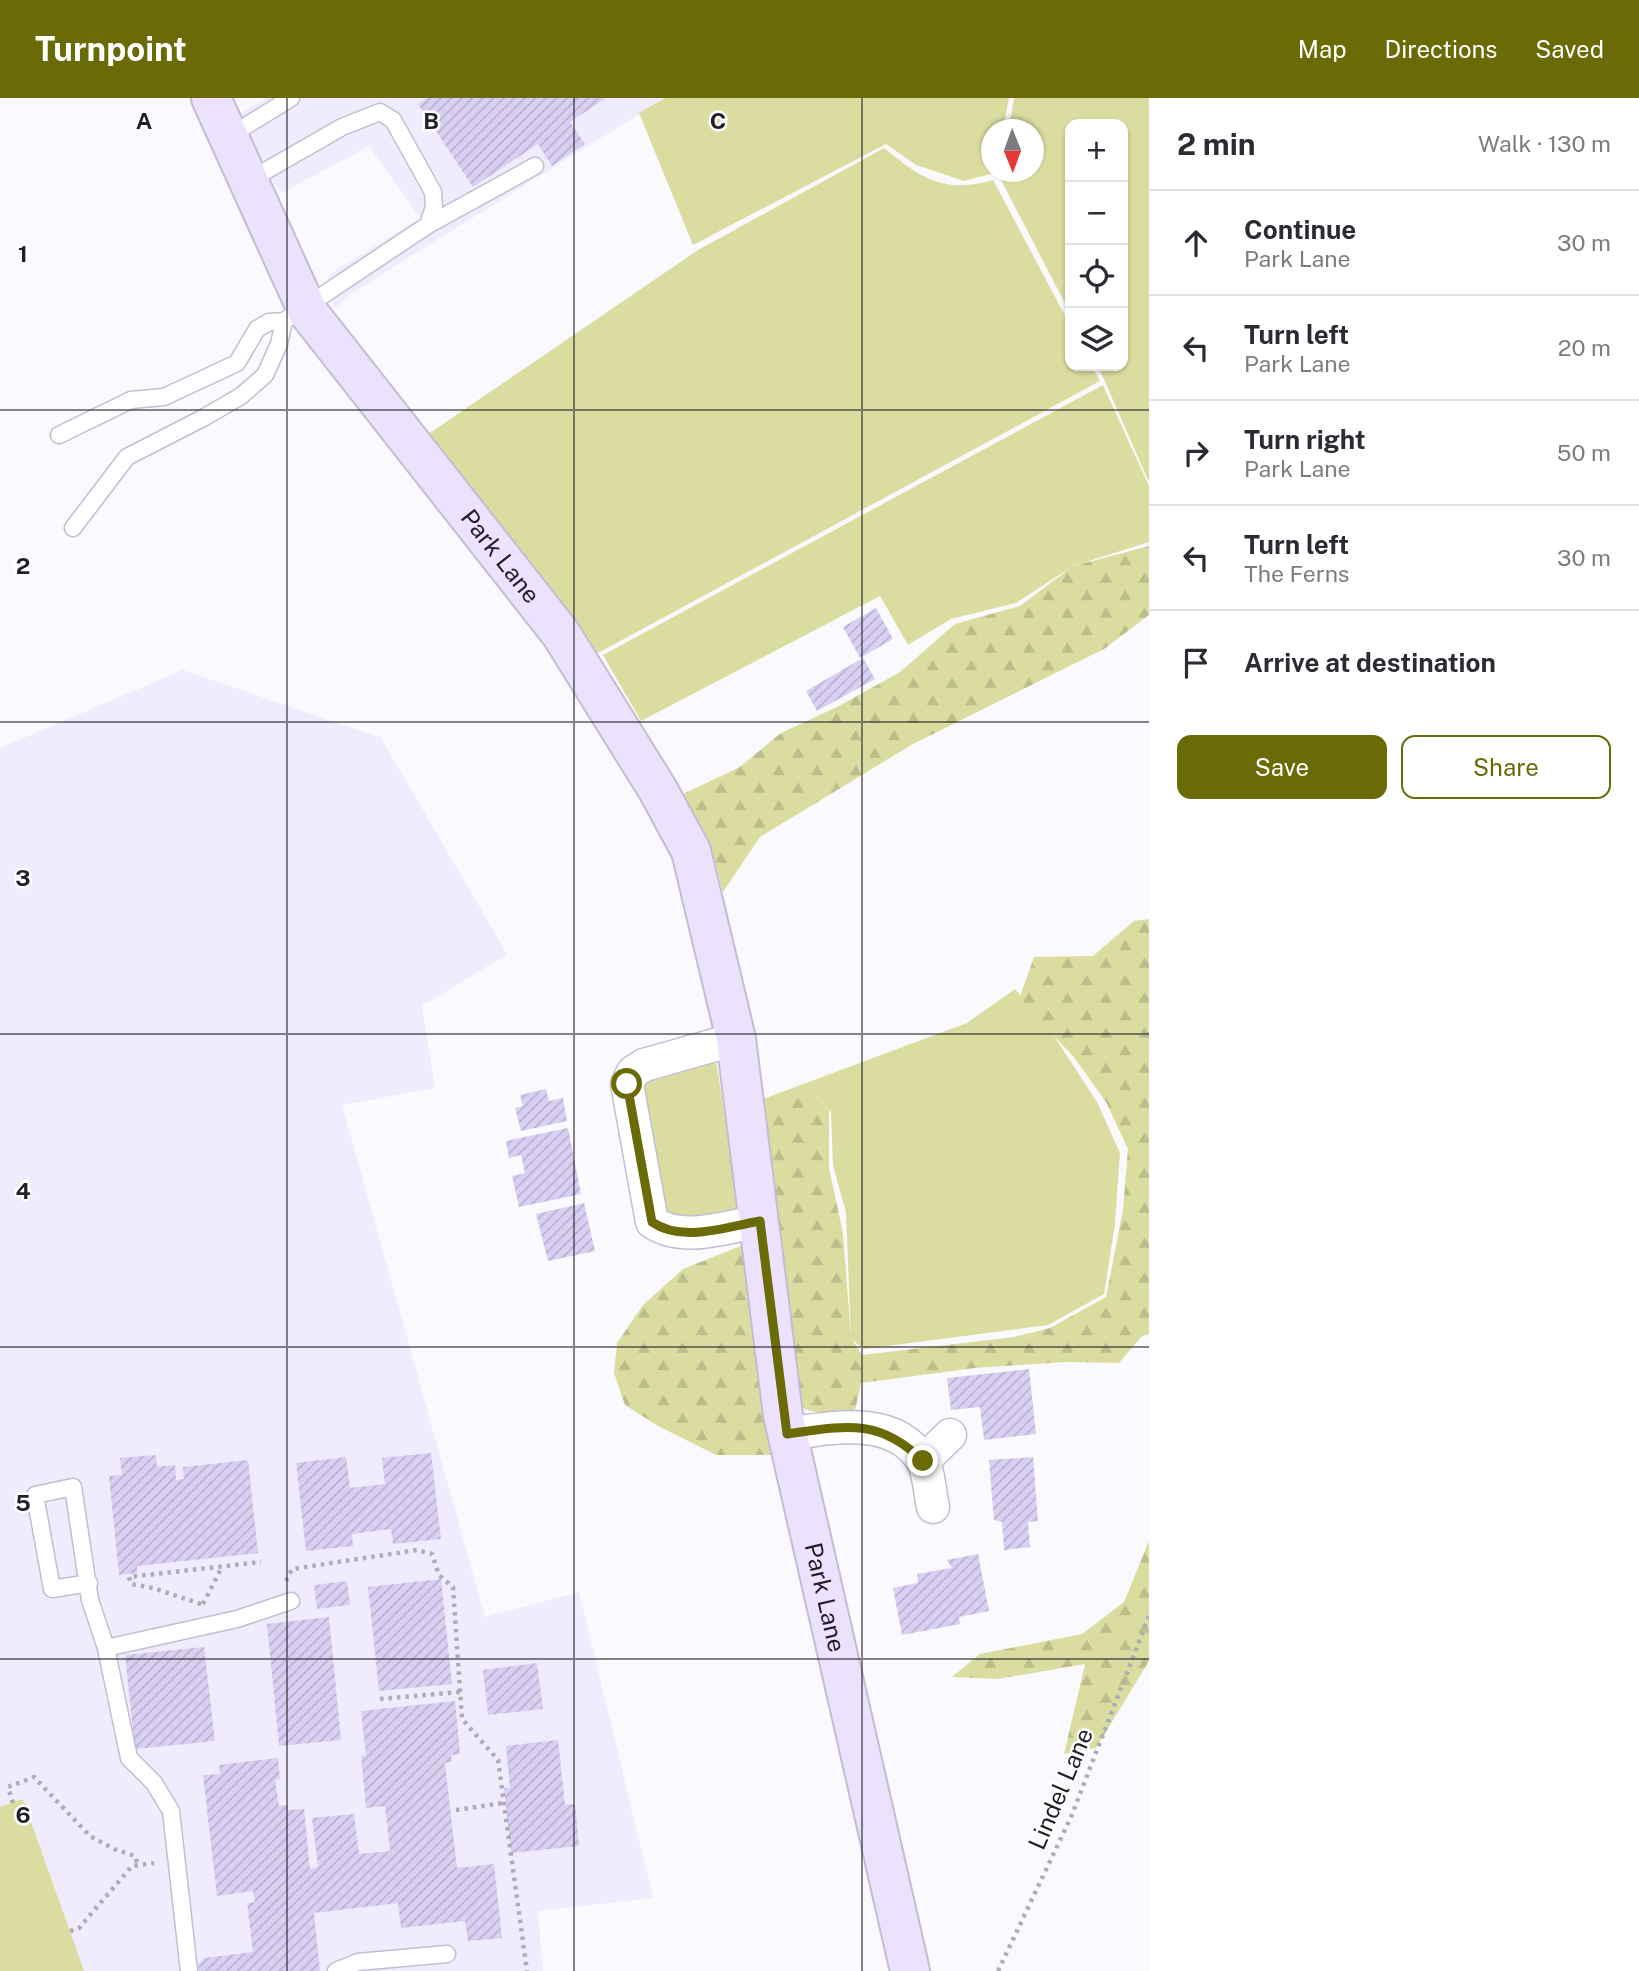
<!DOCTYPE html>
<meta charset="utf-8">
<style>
:root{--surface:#fff;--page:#f2f2f3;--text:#2b2b33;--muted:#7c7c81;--line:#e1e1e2;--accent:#6a6a07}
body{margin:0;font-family:"Public Sans",sans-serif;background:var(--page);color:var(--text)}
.controls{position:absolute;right:21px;top:21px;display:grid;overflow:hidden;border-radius:14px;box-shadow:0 2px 5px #0004}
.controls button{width:63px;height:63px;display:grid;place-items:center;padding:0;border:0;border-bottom:2px solid var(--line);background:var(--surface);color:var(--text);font:35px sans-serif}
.compass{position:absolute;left:981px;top:21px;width:63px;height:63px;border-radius:50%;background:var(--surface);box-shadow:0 2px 5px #0004;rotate:179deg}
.stop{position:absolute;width:21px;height:21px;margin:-16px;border:5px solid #6a6a07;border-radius:50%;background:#fff}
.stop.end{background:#6a6a07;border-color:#fff;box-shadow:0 2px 7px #0008}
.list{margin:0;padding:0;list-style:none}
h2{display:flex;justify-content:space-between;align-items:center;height:91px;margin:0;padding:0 28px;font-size:30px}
h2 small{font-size:23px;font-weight:400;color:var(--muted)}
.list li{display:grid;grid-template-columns:46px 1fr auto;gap:21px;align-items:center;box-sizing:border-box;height:105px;padding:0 28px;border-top:2px solid var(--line)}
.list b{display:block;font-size:26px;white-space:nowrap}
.list p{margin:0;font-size:23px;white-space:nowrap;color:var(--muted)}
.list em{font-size:23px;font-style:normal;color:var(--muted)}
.actions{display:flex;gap:14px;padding:21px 28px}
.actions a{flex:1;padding:16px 0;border:2px solid var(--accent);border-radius:14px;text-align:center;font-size:24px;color:var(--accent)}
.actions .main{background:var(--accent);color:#fff}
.icon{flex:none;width:38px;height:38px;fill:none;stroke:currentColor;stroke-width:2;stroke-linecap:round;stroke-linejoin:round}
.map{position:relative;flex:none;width:1149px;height:1873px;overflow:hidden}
header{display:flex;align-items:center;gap:42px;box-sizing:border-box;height:98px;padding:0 35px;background:var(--accent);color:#fff}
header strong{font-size:33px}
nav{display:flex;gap:38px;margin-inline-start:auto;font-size:24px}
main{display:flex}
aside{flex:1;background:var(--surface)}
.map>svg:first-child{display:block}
</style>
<header>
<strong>Turnpoint</strong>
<nav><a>Map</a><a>Directions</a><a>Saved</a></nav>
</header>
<main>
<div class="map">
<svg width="1149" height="1873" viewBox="0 0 1149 1873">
<defs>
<pattern id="forest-firs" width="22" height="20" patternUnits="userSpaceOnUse" patternTransform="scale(1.75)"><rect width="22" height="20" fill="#dbdda0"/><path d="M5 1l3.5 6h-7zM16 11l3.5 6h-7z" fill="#bcbd8a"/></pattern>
<pattern id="building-hatch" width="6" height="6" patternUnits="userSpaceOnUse" patternTransform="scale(1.75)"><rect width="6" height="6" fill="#d9cff2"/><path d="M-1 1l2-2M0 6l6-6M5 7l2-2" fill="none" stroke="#bab1d0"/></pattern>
</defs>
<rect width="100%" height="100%" fill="#faf9fd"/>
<path fill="#f0ebfd" d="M266,0H665L352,195L334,211L327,178L420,120L369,48L281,95L233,20Z
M183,572L381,640L507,856L422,908L435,990L342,1007L485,1519L579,1494L653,1800L538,1813L543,1873H0V650Z"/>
<path fill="#dbdda0" d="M665,0H1009L1003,31L992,32V74L994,75L964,83L916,67L886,46L693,147L639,15Z
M1014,0H1149V384L1098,268H1123V26H1070V215L1000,80L1001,74H1034V32L1009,31Z
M884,50C921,80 943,96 993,82L1070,227V268H1092L1100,283L598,555L485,419L424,339L698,152Z
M1103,287L1149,388V444L1073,468L1016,505L951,521L908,547L880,498L641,623L603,557Z
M1015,891L1052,935L1097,1004L1120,1055L1115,1126L1104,1196L1048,1227L864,1251L851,1241L846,1115L833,1067L831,1014L814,997L762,1013L763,1001L967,925Z
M716,961L739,1113L687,1123L665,1116L641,987L658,975Z
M23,1701L84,1873H0V1709Z"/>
<path fill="url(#forest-firs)" d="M1149,448V517L1104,551L913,646L760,739L723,794L712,752L683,696L740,669L781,635L837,609L900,574L955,526L1020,508L1073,468Z
M1149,821V1236L1141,1239L1119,1265L1067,1264L975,1270L861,1285L854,1317L838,1320L797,1309L764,1040L766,1009L814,997L829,1012V1070L843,1135L851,1240L862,1257L1014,1239L1050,1230L1106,1199L1123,1112L1128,1051L1106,1004L1073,958L1019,901L1034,859L1093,858L1134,823Z
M743,1147L774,1357H716L658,1328L625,1307L614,1275L617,1245L643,1207L683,1171Z
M1149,1443V1563L1096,1650L1064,1656L1085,1566L998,1581L952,1579L980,1556L1082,1536L1124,1504Z"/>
<path fill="url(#building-hatch)" d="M427,0H606L570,24L585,46L552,68L538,46L473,89L418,6Z
M876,510L893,541L860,560L843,529Z
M863,560L875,581L817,613L806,593Z
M546,991L549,1003L563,1000L567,1023L521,1033L515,1010L523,1008L520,997Z
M568,1030L581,1096L519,1109L512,1078L525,1075L521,1057L509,1060L506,1043Z
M584,1105L595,1153L548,1163L536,1116Z
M1029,1271L1036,1336L984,1342L980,1309L951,1312L947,1280Z
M431,1355L441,1441L393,1446L391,1431L352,1436L353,1448L306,1453L296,1365L346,1359L350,1390L385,1386L382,1360Z
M156,1357L157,1369L175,1367L176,1382L184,1381L183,1369L248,1362L258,1455L137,1468V1475L119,1477L109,1378L122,1377L120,1360Z
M1033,1359L1038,1423L1028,1424L1030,1449L1004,1452L1002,1424L994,1422L989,1362Z
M978,1456L989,1513L959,1519L960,1526L902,1537L893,1490L918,1485L917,1476L952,1470L947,1462Z
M441,1481L452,1586L379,1593L368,1489Z
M347,1483L350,1507L317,1511L314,1487Z
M329,1519L341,1642L279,1648L267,1526Z
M204,1549L215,1643L135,1651L125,1557Z
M537,1565L543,1611L488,1617L483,1572Z
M455,1603L460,1656L451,1657L452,1664L445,1665L457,1770L494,1766L502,1840L468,1843L465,1823L401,1830L398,1805L314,1815L320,1873H199L198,1867L204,1860L253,1854L247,1805L255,1804L253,1793L217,1798L203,1677L220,1676L219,1667L278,1660L280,1681L275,1682L279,1708L288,1707V1712L304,1711L310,1771L318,1769L312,1720L354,1716L359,1756L390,1753L385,1708L366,1710L361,1658L366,1657L361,1613Z
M558,1642L565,1707L575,1706L579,1748L511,1755L504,1690H510L506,1648Z"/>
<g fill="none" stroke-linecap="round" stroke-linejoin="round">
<defs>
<path id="lane" d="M228,39L291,0
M428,127L535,68
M59,337L131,302L164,299L237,265L257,231L269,224L284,223
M73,430L127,359L203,320L241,298L265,277L279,246L284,223L428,127L434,109L433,94L393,22L380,14L342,29L248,83
M89,1485L52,1491L35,1397L73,1389L90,1502L106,1550L129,1660L154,1685L171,1713L189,1873
M106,1550L237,1521L291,1503
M336,1873L358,1864L447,1856"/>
<path id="street" d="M736,941L644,967L633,974L627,986L652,1124C682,1145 727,1129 760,1123
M787,1336C830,1330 894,1316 922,1362C929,1373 930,1396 933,1409
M923,1363L950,1337"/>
<g id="secondary">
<path id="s1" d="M211,0L308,214L561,536L658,692L691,753L736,941L783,1317L910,1873"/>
</g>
</defs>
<use href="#lane" stroke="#c3bdd2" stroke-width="19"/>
<use href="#street" stroke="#c3bdd2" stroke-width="35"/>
<use href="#secondary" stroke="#c3bdd2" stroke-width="42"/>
<path stroke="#afadb3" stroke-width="4.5" stroke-dasharray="3.5 5" stroke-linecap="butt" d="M286,1483L292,1471L417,1452L432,1456L439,1477L453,1489L462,1621L498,1662L527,1873
M201,1506L153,1490L131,1486L129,1479L261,1464
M203,1506L222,1469
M380,1601L460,1594
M13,1705L8,1689L34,1679L90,1738L114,1751L135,1758L138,1768
M456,1712L503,1705
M70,1833L79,1830L132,1768L154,1765
M998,1873L1071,1719L1149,1518"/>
<use href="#lane" stroke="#fff" stroke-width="16"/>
<use href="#street" stroke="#fff" stroke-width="32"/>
<use href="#secondary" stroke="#ece2fe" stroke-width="38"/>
</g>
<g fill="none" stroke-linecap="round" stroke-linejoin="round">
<path stroke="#6a6a07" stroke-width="9" d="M627,986L652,1124C682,1145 726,1129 760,1123L787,1336C844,1328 879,1319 923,1363"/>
</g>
<path fill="none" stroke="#211f27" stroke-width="2" stroke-opacity="0.55" d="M287,0V1873M574,0V1873M862,0V1873M0,312H1149M0,624H1149M0,936H1149M0,1249H1149M0,1561H1149"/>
<g text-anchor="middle" stroke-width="5" stroke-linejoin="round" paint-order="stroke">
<g font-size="24" fill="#211f27" stroke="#fff">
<text dy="8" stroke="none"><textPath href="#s1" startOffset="546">Park Lane</textPath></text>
<text dy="8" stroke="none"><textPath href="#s1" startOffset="1657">Park Lane</textPath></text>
<text transform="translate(1061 1691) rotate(-67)" y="8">Lindel Lane</text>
</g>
</g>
<g font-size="23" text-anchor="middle" font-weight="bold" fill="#211f27" stroke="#fff" stroke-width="5" stroke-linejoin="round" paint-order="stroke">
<text x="144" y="31">A</text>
<text x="431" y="31">B</text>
<text x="718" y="31">C</text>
<text x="23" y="164">1</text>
<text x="23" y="476">2</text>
<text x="23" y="788">3</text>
<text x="23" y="1101">4</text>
<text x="23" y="1413">5</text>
<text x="23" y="1725">6</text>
</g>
</svg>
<div class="controls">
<button>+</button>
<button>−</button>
<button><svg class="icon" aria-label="locate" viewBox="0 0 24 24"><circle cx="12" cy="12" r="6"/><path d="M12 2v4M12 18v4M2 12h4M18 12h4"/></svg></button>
<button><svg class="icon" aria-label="layers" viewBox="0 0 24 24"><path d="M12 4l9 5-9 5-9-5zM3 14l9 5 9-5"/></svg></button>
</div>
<svg class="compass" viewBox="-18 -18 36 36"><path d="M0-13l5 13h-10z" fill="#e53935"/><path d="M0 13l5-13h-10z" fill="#7c7c81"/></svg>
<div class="stop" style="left:627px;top:986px"></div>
<div class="stop end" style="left:923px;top:1363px"></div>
</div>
<aside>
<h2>2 min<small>Walk · 130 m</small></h2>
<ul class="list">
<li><svg class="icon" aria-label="ahead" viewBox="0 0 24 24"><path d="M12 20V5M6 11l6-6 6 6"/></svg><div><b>Continue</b><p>Park Lane</p></div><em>30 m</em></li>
<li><svg class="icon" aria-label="left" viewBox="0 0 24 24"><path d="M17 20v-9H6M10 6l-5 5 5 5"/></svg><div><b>Turn left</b><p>Park Lane</p></div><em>20 m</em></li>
<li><svg class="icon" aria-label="right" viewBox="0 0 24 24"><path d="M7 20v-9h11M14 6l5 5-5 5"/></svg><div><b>Turn right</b><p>Park Lane</p></div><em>50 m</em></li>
<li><svg class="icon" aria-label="left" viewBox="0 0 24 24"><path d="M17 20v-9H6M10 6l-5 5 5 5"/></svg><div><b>Turn left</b><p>The Ferns</p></div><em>30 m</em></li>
<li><svg class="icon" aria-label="arrive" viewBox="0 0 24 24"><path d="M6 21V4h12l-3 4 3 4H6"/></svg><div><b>Arrive at destination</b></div></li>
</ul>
<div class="actions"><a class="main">Save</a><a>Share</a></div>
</aside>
</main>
